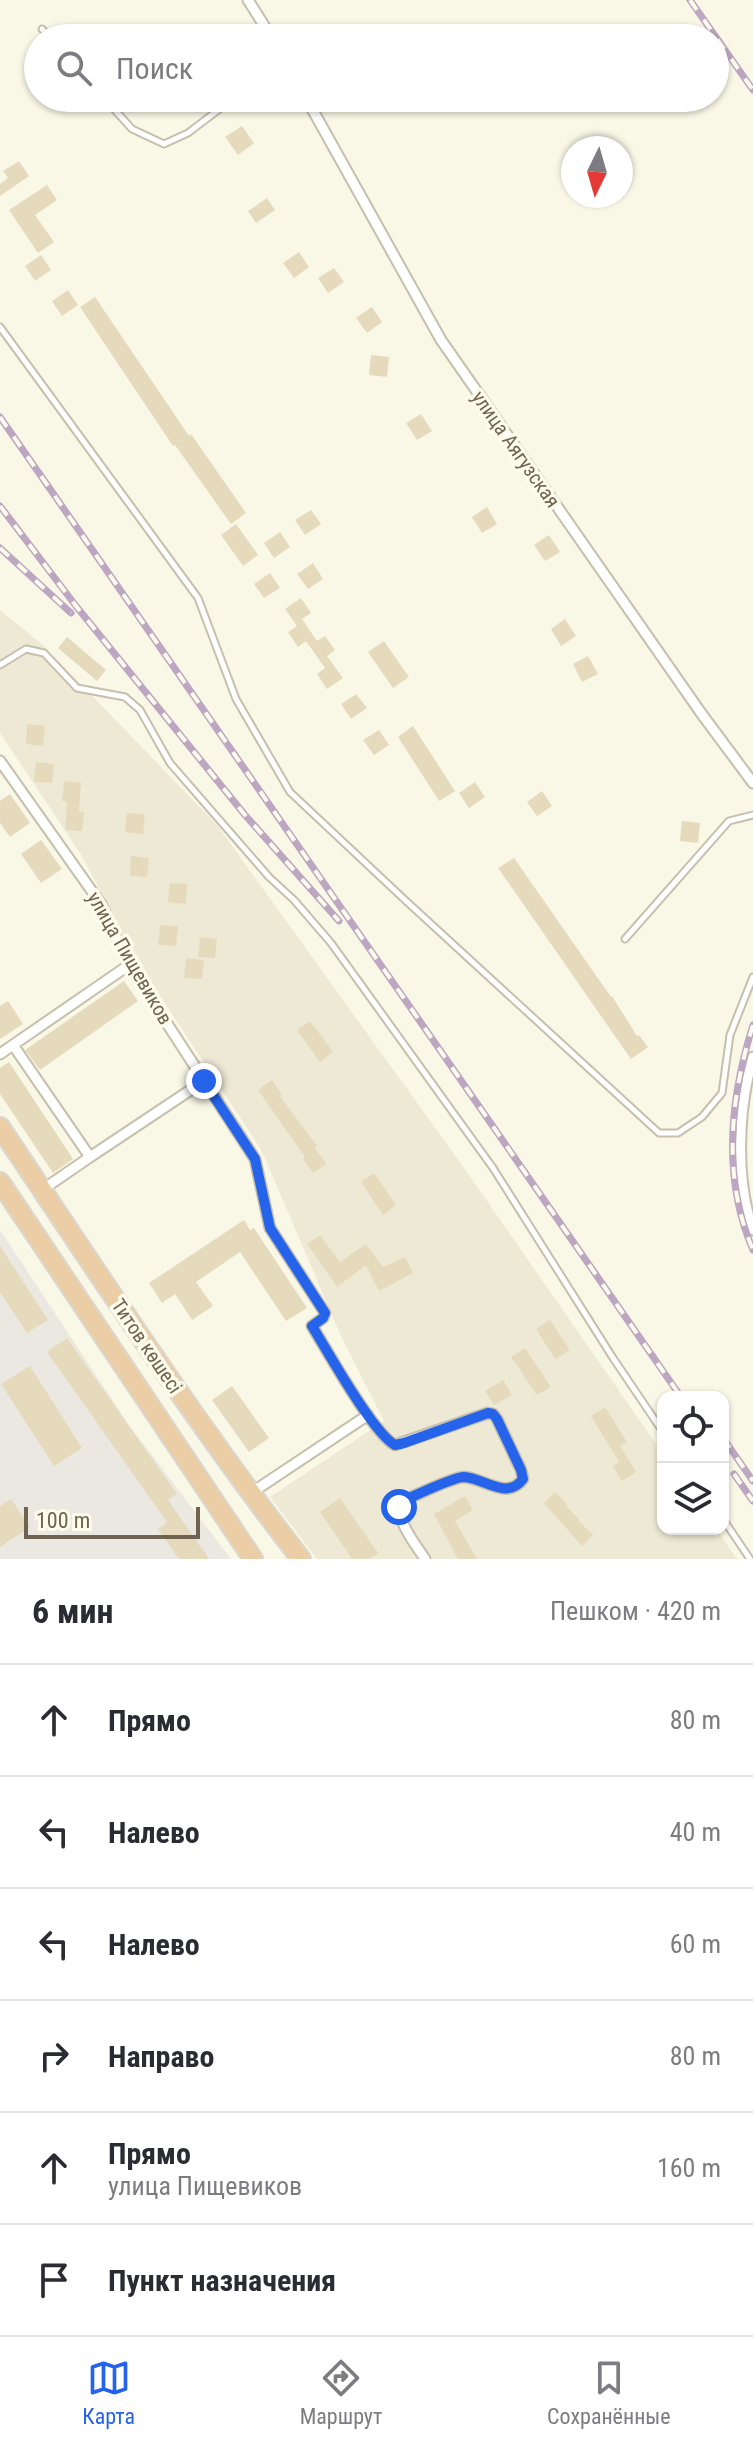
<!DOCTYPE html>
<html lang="ru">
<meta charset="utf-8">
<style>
:root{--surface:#fff;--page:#f2f2f3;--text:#2b2b33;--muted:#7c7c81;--line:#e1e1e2;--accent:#2563eb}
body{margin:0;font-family:"Roboto Condensed",sans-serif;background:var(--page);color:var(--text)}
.controls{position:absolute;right:24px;bottom:24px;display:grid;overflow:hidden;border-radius:16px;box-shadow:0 2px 6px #0004}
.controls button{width:72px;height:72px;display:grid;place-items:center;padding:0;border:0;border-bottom:2px solid var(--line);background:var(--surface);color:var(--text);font:40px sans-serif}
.compass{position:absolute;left:561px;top:136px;width:72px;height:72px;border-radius:50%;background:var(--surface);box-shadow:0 2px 6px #0004;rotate:185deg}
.scale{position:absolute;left:24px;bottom:20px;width:176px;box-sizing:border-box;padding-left:8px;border:4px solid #6f644f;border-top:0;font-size:22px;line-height:28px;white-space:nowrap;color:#6f644f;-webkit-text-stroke:6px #fcfbec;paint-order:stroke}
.stop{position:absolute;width:24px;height:24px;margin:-18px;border:6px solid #2563eb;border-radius:50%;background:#fff}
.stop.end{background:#2563eb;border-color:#fff;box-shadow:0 2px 8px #0008}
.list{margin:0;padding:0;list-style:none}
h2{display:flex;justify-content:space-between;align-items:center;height:104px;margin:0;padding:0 32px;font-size:34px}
h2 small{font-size:26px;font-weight:400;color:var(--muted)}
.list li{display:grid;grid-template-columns:52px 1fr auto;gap:24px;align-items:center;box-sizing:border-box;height:112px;padding:0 32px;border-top:2px solid var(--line)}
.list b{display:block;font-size:30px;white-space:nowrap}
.list p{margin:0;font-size:26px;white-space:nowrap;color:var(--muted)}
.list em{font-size:26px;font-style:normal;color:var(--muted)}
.icon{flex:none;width:44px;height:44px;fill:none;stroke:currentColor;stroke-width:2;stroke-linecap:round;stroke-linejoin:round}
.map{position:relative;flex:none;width:753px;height:1559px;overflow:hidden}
.search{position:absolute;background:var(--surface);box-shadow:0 2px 6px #0004;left:24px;right:24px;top:24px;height:88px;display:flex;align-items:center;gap:20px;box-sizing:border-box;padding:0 28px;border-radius:44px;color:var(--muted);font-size:30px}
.sheet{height:776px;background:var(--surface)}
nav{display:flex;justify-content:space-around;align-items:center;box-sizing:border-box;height:112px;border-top:2px solid var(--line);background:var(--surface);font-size:22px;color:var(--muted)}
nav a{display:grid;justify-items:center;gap:4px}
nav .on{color:var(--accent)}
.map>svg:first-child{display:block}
</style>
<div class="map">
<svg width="753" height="1559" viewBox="0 0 753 1559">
<rect width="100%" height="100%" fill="#f9f7e6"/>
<path fill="#ede9d4" d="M0,610L45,647L217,825L464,1168L663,1454V1529H716L737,1559H317L270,1497L384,1421L341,1336L261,1149L137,961L82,856L0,733Z"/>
<path fill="#eae8e0" d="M0,1230L128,1424L231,1559H0Z"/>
<path fill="#e6dabd" d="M242,126L254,143L238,155L225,137Z
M19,161L29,176L0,196V184L8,178L3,171Z
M47,185L57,200L35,215L54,242L38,253L9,210Z
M267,198L275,210L256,223L248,211Z
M299,252L309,267L294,278L283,263Z
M41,255L51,270L35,281L25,266Z
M334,268L344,282L328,293L318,278Z
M68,290L78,305L62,316L52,301Z
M95,297L189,436L191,434L246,513L231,524L175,445L173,446L80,307Z
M372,307L382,322L367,333L356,318Z
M371,355L389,357L387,377L369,375Z
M421,414L432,431L417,440L406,423Z
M487,507L497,524L482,533L472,517Z
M311,510L321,524L305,535L295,520Z
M236,524L258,555L243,566L221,535Z
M280,532L290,547L274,558L264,543Z
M549,535L560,552L545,561L534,545Z
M313,563L323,579L308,589L297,574Z
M270,573L280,588L264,598L254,584Z
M301,598L311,613L302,619L317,641L325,636L335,650L327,656L343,678L327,689L317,674L325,668L306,641L298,647L288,632L297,626L285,609Z
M565,619L576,636L561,646L551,629Z
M67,637L106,670L97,681L58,648Z
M384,641L409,677L393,688L368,652Z
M588,656L598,674L582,682L573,664Z
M356,694L367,708L351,719L341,704Z
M27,724L45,726L43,746L26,744Z
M413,726L455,791L439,801L398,737Z
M379,730L389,745L374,755L363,740Z
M36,762L54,764L52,783L34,782Z
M64,781L81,783L79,811L84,812L82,831L65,830L67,802L62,801Z
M475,782L485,797L469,808L459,793Z
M542,791L552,806L537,816L527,802Z
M10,794L30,823L10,837L0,823V801Z
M127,813L145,814L143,834L125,832Z
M682,821L700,823L698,843L680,841Z
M41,840L62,869L41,883L21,854Z
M131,856L149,858L147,877L130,876Z
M514,858L611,997L612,996L637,1036L639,1035L648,1047L631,1059L498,868Z
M170,883L187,884L186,904L168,902Z
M160,925L178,926L176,946L158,945Z
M200,937L217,939L215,958L198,957Z
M186,958L204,960L202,979L184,978Z
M124,981L138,1001L40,1070L25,1050Z
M8,1001L23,1024L0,1039V1006Z
M310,1021L333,1052L320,1062L297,1030Z
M9,1062L73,1159L53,1173L0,1094V1068Z
M272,1080L282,1095L280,1096L317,1146L315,1148L326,1164L313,1173L303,1159L305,1157L258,1090Z
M374,1173L396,1205L383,1215L361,1182Z
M244,1220L250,1230L254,1228L307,1308L286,1321L240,1252L196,1282L213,1306L192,1320L175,1294L162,1303L149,1283Z
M320,1235L340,1262L366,1244L383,1267L405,1257L413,1273L379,1291L366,1265L337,1287L307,1244Z
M0,1246L48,1320L27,1333L0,1292Z
M550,1320L570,1350L555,1359L536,1329Z
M67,1338L177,1494L168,1500L209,1559H179L158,1529L167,1522L47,1352Z
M525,1348L551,1387L537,1395L511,1357Z
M30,1366L82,1448L54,1466L1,1384Z
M503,1380L512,1395L494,1405L485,1391Z
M232,1386L269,1438L249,1452L212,1400Z
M605,1407L627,1442L620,1446L636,1472L622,1481L613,1466L619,1462L591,1416Z
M555,1492L567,1504L566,1506L579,1519L578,1520L593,1535L582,1546L544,1503Z
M465,1496L473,1510L455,1521L477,1559H458L434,1514Z
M340,1498L378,1553L369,1559H352L320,1512Z
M11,1499L30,1527L0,1547V1506Z"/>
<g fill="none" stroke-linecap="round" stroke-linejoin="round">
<defs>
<path id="lane" d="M42,29L50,38
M104,98L132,129L164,144L188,133L234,98
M0,327L198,598L236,699L290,792L405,900L659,1133H678L702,1117L722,1093L730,1035L753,977
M0,665L26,649L44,653L77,688L125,697L140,710L170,763L269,877L294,900L331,943L493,1168L613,1358L663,1432
M625,939L729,821L753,815
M723,1519L750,1559"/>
<path id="street" d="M248,0L272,38
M306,98L441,340L701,713L753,783
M0,761L101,904L129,965L255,1159L270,1228L325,1313L323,1318L312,1326C328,1352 373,1433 395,1445L488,1413L493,1414L497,1419L521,1470L523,1479C507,1501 484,1478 464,1477C454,1477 416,1495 405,1500C392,1518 415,1543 425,1559
M13,1045L129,965
M0,1054L13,1045L90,1157L42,1190
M753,1057C738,1108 735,1180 753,1230
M90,1157L204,1081
M251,1493L368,1415"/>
<path id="highway" d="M0,1127C98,1273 193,1420 301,1559
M0,1182L253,1559"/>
</defs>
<use href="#lane" stroke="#c6bfac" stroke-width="9"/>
<use href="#street" stroke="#c6bfac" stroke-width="13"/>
<use href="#highway" stroke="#dad7d1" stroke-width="22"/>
<use href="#lane" stroke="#fff" stroke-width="5"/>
<use href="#street" stroke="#fff" stroke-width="9"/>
<use href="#highway" stroke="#ebcda6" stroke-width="18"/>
<defs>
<path id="rail" d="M690,0L753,90
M0,417L681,1397
M0,506L76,606L245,815L339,921
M0,548L71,613
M753,1025C730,1098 722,1178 753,1250
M723,1438L753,1481
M734,1474L753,1501"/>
</defs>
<use href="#rail" stroke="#bda6c1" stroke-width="7"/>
<use href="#rail" stroke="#fcfbec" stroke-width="4" stroke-dasharray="12" stroke-linecap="butt"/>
</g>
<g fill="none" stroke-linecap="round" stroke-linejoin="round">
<path stroke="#2563eb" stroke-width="10" d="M204,1081L255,1159L270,1228L325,1313L323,1318L312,1326C328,1352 373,1433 395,1445L404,1443L488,1413L493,1414L497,1419L521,1470L523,1479C506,1501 485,1478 464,1477C454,1477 416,1495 405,1500L399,1507"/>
</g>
<g text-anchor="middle" stroke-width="7" stroke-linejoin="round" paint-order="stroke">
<g font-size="20" fill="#6f644f" stroke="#fcfbec">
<text transform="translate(516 449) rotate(55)" y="7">улица Аягузская</text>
<text transform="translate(130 958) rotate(60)" y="7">улица Пищевиков</text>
<text transform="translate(147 1346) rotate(56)" y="7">Титов көшесі</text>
</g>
</g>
</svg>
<div class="controls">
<button><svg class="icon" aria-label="locate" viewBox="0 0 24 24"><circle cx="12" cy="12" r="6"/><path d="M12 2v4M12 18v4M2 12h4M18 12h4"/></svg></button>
<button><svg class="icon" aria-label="layers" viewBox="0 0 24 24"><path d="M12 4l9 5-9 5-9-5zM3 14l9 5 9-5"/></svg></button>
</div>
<svg class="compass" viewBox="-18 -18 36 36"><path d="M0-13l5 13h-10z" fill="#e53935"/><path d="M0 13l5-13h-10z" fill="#7c7c81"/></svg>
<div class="scale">100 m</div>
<div class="stop" style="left:399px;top:1507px"></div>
<div class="stop end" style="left:204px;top:1081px"></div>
<div class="search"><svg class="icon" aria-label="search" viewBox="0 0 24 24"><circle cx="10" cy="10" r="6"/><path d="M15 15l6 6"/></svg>Поиск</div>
</div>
<section class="sheet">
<h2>6 мин<small>Пешком · 420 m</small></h2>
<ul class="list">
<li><svg class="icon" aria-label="ahead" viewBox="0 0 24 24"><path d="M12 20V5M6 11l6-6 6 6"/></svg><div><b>Прямо</b></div><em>80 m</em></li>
<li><svg class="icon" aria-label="left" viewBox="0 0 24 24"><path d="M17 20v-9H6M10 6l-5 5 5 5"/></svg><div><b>Налево</b></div><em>40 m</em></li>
<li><svg class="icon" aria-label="left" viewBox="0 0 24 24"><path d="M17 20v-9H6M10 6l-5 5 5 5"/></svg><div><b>Налево</b></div><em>60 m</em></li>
<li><svg class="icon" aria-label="right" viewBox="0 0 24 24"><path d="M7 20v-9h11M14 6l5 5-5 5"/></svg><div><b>Направо</b></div><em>80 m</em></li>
<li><svg class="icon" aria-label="ahead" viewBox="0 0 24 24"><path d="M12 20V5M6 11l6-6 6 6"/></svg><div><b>Прямо</b><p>улица Пищевиков</p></div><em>160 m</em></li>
<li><svg class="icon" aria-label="arrive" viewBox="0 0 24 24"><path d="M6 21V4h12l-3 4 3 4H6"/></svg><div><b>Пункт назначения</b></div></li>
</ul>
</section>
<nav>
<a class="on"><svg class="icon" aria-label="map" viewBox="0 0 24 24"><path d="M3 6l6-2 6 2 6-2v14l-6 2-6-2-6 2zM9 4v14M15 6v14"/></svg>Карта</a>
<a><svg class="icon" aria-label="directions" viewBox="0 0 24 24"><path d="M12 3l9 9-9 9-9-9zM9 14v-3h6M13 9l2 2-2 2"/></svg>Маршрут</a>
<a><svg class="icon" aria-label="saved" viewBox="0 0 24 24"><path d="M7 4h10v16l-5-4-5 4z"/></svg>Сохранённые</a>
</nav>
